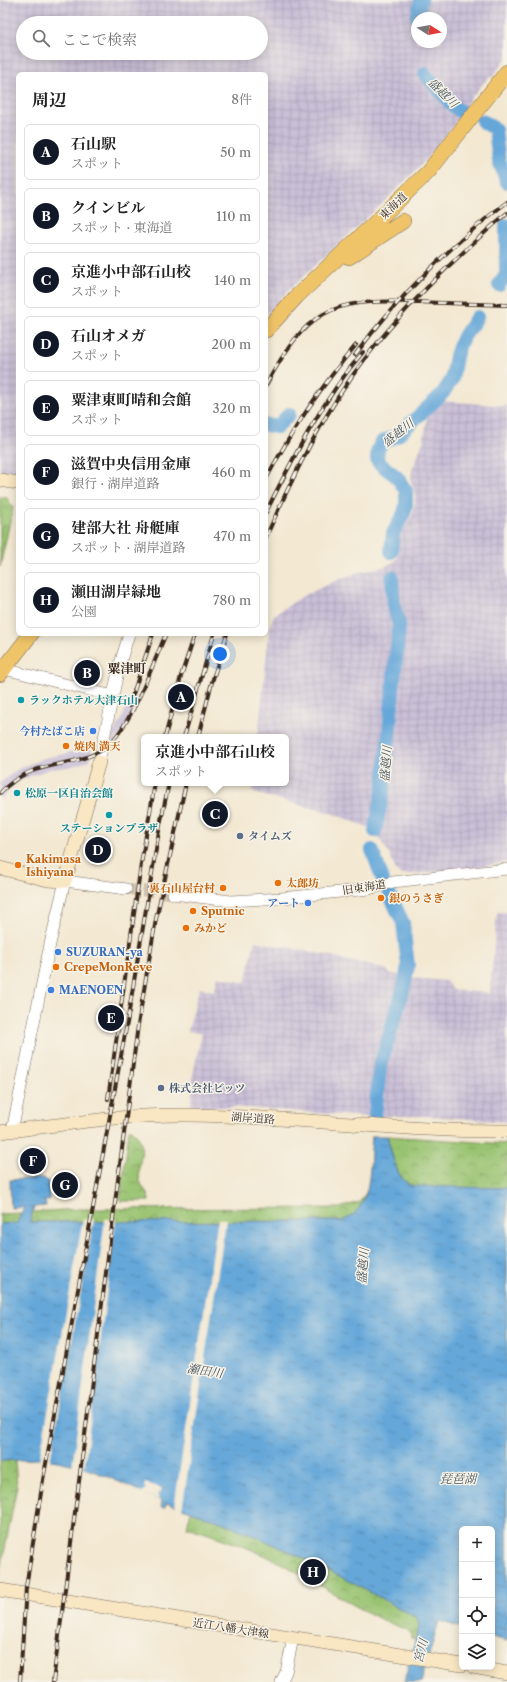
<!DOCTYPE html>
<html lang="ja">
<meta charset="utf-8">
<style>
:root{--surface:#fff;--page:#f6f6f6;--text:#222;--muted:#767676;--line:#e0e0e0;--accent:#111827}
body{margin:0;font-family:"Libre Caslon Text","Noto Serif JP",serif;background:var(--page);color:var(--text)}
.controls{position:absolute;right:12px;bottom:12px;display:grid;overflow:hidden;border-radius:6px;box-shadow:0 2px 10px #0003}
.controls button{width:36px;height:36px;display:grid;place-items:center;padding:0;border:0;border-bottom:1px solid var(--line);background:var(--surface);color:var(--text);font:20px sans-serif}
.compass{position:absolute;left:411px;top:12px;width:36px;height:36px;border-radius:50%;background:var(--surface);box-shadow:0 2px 10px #0003;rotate:101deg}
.you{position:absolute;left:220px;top:654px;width:14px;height:14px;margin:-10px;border:3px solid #fff;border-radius:50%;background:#1a73e8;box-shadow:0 0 0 6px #1a73e833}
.badge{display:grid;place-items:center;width:26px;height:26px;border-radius:50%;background:var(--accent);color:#fff;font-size:13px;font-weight:700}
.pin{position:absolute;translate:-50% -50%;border:2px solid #fff;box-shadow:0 1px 4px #0006}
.popup{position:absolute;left:141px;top:734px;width:148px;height:52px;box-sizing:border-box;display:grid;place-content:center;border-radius:6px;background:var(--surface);filter:drop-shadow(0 1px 3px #0005);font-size:13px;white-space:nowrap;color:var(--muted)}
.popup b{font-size:15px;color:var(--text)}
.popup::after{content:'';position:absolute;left:50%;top:100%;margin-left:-8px;border:8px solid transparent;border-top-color:var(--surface)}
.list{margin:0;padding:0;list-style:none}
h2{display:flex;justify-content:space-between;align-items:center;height:52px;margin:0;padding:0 16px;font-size:17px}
h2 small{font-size:13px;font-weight:400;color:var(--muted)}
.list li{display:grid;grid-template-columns:26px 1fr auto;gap:12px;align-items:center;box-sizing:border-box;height:56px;margin:0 8px 8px;padding:0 8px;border:1px solid var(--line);border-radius:6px}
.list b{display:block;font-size:15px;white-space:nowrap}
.list p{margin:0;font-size:13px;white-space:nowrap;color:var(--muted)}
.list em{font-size:13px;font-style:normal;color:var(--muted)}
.icon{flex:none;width:22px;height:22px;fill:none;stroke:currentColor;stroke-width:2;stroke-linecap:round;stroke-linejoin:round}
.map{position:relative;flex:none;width:507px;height:1682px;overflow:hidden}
.search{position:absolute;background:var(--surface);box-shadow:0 2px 10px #0003;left:16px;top:16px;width:252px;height:44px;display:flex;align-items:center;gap:10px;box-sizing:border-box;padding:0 14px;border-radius:22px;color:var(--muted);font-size:15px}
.panel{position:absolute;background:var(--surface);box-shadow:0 2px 10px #0003;left:16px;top:72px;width:252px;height:564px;border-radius:6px}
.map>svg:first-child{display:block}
</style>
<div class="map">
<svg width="507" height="1682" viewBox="0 0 507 1682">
<defs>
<pattern id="industrial-grid" width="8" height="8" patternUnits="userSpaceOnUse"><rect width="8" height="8" fill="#c9bfd7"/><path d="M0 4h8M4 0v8" fill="none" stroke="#aea4b8"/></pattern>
<pattern id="park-crowns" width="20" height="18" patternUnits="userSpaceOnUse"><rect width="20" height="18" fill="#98c370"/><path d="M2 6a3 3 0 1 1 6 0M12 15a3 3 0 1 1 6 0" fill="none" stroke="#7d9f5b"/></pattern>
<pattern id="water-ripples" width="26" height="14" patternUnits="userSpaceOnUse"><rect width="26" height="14" fill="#65a7d9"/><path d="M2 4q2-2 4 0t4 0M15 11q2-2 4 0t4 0" fill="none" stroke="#5488af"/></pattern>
</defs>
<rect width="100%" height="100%" fill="#f7f3e8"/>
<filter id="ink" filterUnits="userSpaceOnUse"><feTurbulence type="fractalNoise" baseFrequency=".025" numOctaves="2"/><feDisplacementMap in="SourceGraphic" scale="8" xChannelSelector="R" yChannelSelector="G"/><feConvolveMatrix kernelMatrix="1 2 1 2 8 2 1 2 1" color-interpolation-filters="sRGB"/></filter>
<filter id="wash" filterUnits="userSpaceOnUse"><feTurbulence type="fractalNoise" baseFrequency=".012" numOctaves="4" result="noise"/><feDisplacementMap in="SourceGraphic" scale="16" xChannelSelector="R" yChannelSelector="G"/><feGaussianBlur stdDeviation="0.9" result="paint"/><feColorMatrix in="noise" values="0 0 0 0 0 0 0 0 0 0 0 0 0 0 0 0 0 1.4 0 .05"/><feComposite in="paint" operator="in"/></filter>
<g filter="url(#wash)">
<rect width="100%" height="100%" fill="#f3e8d2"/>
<path fill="url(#industrial-grid)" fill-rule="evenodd" d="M0,0H507V57L493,76L486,80L467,103L466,110L427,159L383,203L290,289L266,315V74H18V477L0,474ZM417,18H441V42H417ZM23,23H261V53H23Z
M443,401L507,406V862L468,869L401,875L396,871L389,854L379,838L370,828L331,813L254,793L252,790L253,783H286V737H258L269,632L273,616L301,597L333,582L356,573L386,566L395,561L398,556L399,535L412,516L415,502V495L411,480L412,470L423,442L428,413Z
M497,912H507V1122L430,1116H372L369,1117L236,1107H191L193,1074L202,1034L188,1031L199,988L214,991L218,976L245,983L255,941L341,958L344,960L386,969L389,973L410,978L446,981L453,990L490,993Z"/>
<path fill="#c9bfd7" d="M129,699L138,701L135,710L124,731L111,746L113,732L122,719Z
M89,745L93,746L89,761L69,767L50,769L30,776L17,782L0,800V783L18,769L44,758L65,754Z"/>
<path fill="url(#park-crowns)" stroke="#6a7647" d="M0,497L7,498L13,508L0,567Z
M129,1129H132C151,1149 135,1159 140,1181C142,1188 149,1193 149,1201H120Z
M387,1136L507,1144V1188L418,1187C395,1184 393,1155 387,1136Z
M365,1194C368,1207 352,1218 341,1221L30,1222L32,1212L79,1209L339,1208L360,1202Z
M22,1213L18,1223L0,1224V1214Z
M15,1460L17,1486L0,1575V1461Z
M191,1511C270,1536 345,1578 417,1618L419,1626L416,1640L412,1638V1635L407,1630C364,1615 326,1587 286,1566C255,1549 221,1538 187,1527Z"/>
<path fill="url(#water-ripples)" stroke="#50687c" d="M372,1136H387C392,1152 395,1179 412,1186L507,1188V1641L492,1637V1529H462V1628L439,1621L421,1682H404L419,1626L417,1618C336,1573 255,1531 167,1503L164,1508L161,1507L162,1501C123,1485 81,1460 37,1459C25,1459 12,1461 0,1461V1224L17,1223L24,1207L11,1208L10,1180L44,1178L48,1182L49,1200L45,1201L46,1206L34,1207L30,1222L341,1221C374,1211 369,1165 372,1136Z"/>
<path fill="#f3e8d2" d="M83,1219H94L50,1462L39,1461Z
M105,1219H116L84,1471L72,1467Z
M218,1219H226L182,1510L174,1508Z
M145,1483L162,1488L160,1494L157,1493L159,1500L141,1493L146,1489L144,1487Z"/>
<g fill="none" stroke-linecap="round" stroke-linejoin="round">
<path stroke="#65a7d9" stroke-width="14" d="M417,18L421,0
M425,74L453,106L460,111
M482,121L495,129L499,161L507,182
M499,285L506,275V225
M266,425L277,427L289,414
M391,552L393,533L404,513L406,505V491L397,477L379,463L377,459L378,449L382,442L398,435L443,393L452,379L456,356L461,341L477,317
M375,831L384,786L399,625L394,606L392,577
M372,850L383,880
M375,1115L380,1066L404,987L408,966L403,923L389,893"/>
</g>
</g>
<g filter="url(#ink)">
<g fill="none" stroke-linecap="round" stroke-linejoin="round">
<path stroke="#cec2ae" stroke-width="11" stroke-dasharray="11 5.5" stroke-linecap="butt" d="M126,889L173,894"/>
<defs>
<path id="tertiary" d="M0,668L113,696
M99,762L119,667L129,634
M173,894L231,901L282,898L369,889L393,882L507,869
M12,1131L50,944L65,881L126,889
M281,1682L286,1672L293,1638"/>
<path id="secondary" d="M0,480L18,483
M0,868L48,880L65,881L99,762
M0,1132C62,1125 124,1114 187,1115C294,1116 400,1132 507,1131
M0,1590L462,1665
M473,1667L507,1673"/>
<path id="trunk" d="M349,257L403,221
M266,330L297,296L379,219L428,172L507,72
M0,674L31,634"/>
</defs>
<use href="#tertiary" stroke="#7b6c5d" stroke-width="12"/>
<use href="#secondary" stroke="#7b6c5d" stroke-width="14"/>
<use href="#trunk" stroke="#7b6c5d" stroke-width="16"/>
<use href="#tertiary" stroke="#fff" stroke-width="11"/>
<use href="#secondary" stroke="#f9e7c3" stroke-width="13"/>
<use href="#trunk" stroke="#efc469" stroke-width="15"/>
<defs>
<path id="rail" d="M355,355C396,299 452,244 507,202
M266,385C306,311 330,298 412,302C444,303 475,304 507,305
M266,479C291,432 322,385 356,345
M266,512C294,456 323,399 363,352
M266,537C294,474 324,411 367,356C408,303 456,257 507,213
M129,706L153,634
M165,737L181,676L195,634
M184,737L214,634
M198,737L212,682L227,634
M0,793C34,757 66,771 102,750C130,732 152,665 166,634
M108,1099L141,864L155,783
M20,1682L26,1587L43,1480L127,1023L160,825L169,783
M53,1682L138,1025L156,919L186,783"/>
</defs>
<use href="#rail" stroke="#3b2a1e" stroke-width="4"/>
<use href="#rail" stroke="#f7f3e8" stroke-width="2.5" stroke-dasharray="8" stroke-linecap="butt"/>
</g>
</g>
<g fill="#0f9aa8" stroke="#f7f3e8" stroke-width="1.5">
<circle cx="21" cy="700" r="4"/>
<circle cx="17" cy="793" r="4"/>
<circle cx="109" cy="815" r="4"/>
</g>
<g fill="#3f7fe0" stroke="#f7f3e8" stroke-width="1.5">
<circle cx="93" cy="731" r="4"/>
<circle cx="308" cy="903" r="4"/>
<circle cx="58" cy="952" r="4"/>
<circle cx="51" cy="990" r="4"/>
</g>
<g fill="#e8710a" stroke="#f7f3e8" stroke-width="1.5">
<circle cx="66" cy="746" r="4"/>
<circle cx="18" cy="865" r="4"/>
<circle cx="278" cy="883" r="4"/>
<circle cx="223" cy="888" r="4"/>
<circle cx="381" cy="898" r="4"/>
<circle cx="193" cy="911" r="4"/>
<circle cx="186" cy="928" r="4"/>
<circle cx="56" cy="967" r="4"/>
</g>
<g fill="#5c6f8a" stroke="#f7f3e8" stroke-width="1.5">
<circle cx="240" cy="836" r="4"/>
<circle cx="161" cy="1088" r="4"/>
</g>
<g text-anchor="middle" stroke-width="3" stroke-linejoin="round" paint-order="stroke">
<g font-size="11" fill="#3b2a1e" stroke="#f7f3e8">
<text transform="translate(393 206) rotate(-44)" y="4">東海道</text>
<text transform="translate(364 887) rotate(-9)" y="4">旧東海道</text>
<text transform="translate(253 1118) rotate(4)" y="4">湖岸道路</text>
<text transform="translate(231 1628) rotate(9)" y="4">近江八幡大津線</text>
</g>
<g font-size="11" font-weight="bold" fill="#0d838f" stroke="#f7f3e8" text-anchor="start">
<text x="29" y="704">ラックホテル大津石山</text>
<text x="25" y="797">松原一区自治会館</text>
<text x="109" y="832" text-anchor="middle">ステーションプラザ</text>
</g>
<g font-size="11" font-weight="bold" fill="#366cbe" stroke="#f7f3e8" text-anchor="end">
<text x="85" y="735">今村たばこ店</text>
<text x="300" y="907">アート</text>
<text x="66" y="956" text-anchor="start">SUZURAN-ya</text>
<text x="59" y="994" text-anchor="start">MAENOEN</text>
</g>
<g font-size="11" font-weight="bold" fill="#c56008" stroke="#f7f3e8" text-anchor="start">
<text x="74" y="750">焼肉 満天</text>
<text x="26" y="863">Kakimasa<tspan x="26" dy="13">Ishiyana</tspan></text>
<text x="286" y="887">太郎坊</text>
<text x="215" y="892" text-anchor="end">裏石山屋台村</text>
<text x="389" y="902">銀のうさぎ</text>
<text x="201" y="915">Sputnic</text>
<text x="194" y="932">みかど</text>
<text x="64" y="971">CrepeMonReve</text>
</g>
<g font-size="11" font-weight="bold" fill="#4e5e75" stroke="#f7f3e8" text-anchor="start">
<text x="248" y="840">タイムズ</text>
<text x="169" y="1092">株式会社ビッツ</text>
</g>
<g font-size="12" font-style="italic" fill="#4a565f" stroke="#f7f3e8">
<text transform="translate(443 93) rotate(45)" y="4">盛越川</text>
<text transform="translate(398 433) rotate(-38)" y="4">盛越川</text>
<text transform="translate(386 764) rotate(-85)" y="4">盛越川</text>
<text transform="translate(363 1266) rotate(-85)" y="4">盛越川</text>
<text transform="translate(205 1371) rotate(9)" y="4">瀬田川</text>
<text x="458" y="1483">琵琶湖</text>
<text transform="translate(421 1651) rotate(-75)" y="4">宮川</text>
</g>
<g font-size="13" font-weight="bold" fill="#3b2a1e" stroke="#f7f3e8">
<text x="127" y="673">粟津町</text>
</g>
</g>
</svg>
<div class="controls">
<button>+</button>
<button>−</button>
<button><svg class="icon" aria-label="locate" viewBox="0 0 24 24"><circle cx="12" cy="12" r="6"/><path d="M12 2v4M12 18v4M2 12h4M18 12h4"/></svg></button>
<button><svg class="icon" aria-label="layers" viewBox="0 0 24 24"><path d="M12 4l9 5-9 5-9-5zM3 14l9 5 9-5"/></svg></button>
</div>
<svg class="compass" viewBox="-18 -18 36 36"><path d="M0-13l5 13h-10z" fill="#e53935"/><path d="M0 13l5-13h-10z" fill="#767676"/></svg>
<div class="you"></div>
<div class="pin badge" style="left:181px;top:697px">A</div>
<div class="pin badge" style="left:87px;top:673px">B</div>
<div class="pin badge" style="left:215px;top:814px">C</div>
<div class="popup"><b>京進小中部石山校</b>スポット</div>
<div class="pin badge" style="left:98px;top:850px">D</div>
<div class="pin badge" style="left:111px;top:1018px">E</div>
<div class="pin badge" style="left:33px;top:1161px">F</div>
<div class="pin badge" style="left:65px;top:1185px">G</div>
<div class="pin badge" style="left:313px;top:1572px">H</div>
<div class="search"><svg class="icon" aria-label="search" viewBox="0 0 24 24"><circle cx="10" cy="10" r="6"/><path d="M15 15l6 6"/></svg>ここで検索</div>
<section class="panel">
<h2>周辺<small>8件</small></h2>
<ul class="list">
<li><span class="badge">A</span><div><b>石山駅</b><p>スポット</p></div><em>50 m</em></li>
<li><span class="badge">B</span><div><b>クインビル</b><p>スポット · 東海道</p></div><em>110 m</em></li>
<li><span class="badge">C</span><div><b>京進小中部石山校</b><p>スポット</p></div><em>140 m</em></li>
<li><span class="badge">D</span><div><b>石山オメガ</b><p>スポット</p></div><em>200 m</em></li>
<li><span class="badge">E</span><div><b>粟津東町晴和会館</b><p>スポット</p></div><em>320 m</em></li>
<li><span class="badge">F</span><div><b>滋賀中央信用金庫</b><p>銀行 · 湖岸道路</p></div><em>460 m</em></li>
<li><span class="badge">G</span><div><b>建部大社 舟艇庫</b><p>スポット · 湖岸道路</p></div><em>470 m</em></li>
<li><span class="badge">H</span><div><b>瀬田湖岸緑地</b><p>公園</p></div><em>780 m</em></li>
</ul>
</section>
</div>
